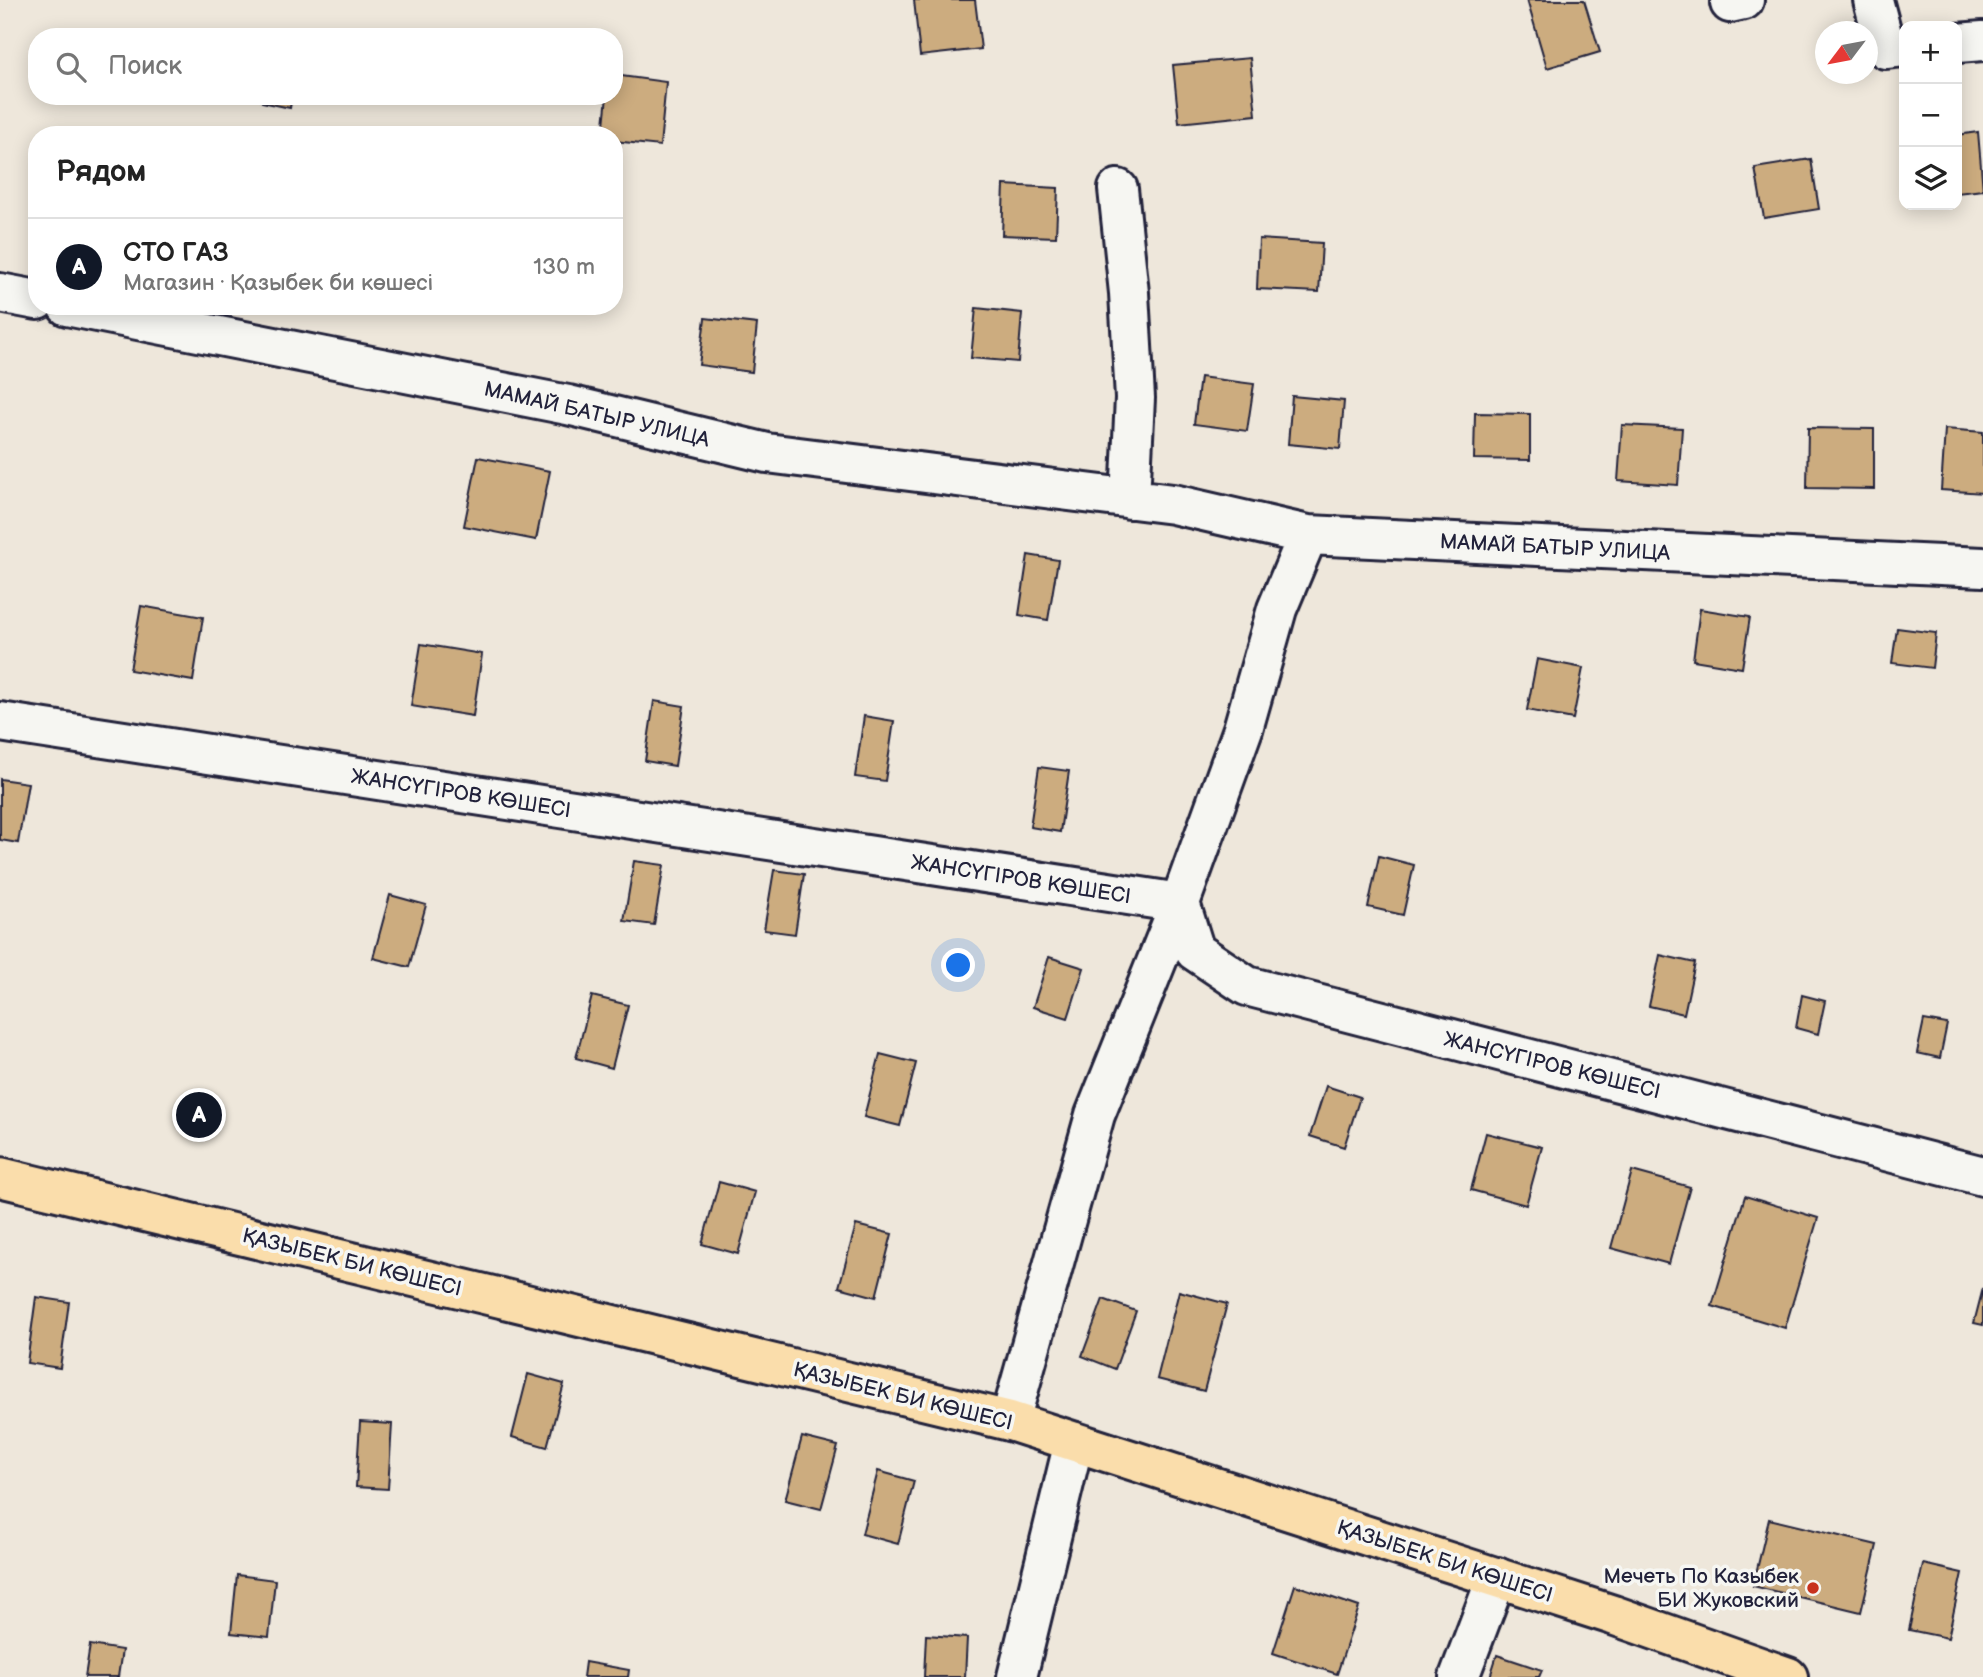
<!DOCTYPE html>
<html lang="ru">
<meta charset="utf-8">
<style>
:root{--surface:#fff;--page:#f2f2f2;--text:#222;--muted:#767676;--line:#e0e0e0;--accent:#111827}
body{margin:0;font-family:"Balsamiq Sans",sans-serif;background:var(--page);color:var(--text)}
.controls{position:absolute;right:21px;top:21px;display:grid;overflow:hidden;border-radius:14px;box-shadow:0 4px 18px #0003}
.controls button{width:63px;height:63px;display:grid;place-items:center;padding:0;border:0;border-bottom:2px solid var(--line);background:var(--surface);color:var(--text);font:35px sans-serif}
.compass{position:absolute;left:1815px;top:21px;width:63px;height:63px;border-radius:50%;background:var(--surface);box-shadow:0 4px 18px #0003;rotate:238deg}
.you{position:absolute;left:959px;top:966px;width:24px;height:24px;margin:-18px;border:5px solid #fff;border-radius:50%;background:#1a73e8;box-shadow:0 0 0 10px #1a73e833}
.badge{display:grid;place-items:center;width:46px;height:46px;border-radius:50%;background:var(--accent);color:#fff;font-size:23px;font-weight:700}
.pin{position:absolute;translate:-50% -50%;border:4px solid #fff;box-shadow:0 2px 7px #0006}
.list{margin:0;padding:0;list-style:none}
h2{display:flex;justify-content:space-between;align-items:center;height:91px;margin:0;padding:0 28px;font-size:30px}
h2 small{font-size:23px;font-weight:400;color:var(--muted)}
.list li{display:grid;grid-template-columns:46px 1fr auto;gap:21px;align-items:center;box-sizing:border-box;height:98px;padding:0 28px;border-top:2px solid var(--line)}
.list b{display:block;font-size:26px;white-space:nowrap}
.list p{margin:0;font-size:23px;white-space:nowrap;color:var(--muted)}
.list em{font-size:23px;font-style:normal;color:var(--muted)}
.icon{flex:none;width:38px;height:38px;fill:none;stroke:currentColor;stroke-width:2;stroke-linecap:round;stroke-linejoin:round}
.map{position:relative;flex:none;width:1983px;height:1677px;overflow:hidden}
.search{position:absolute;background:var(--surface);box-shadow:0 4px 18px #0003;left:28px;top:28px;width:595px;height:77px;display:flex;align-items:center;gap:18px;box-sizing:border-box;padding:0 24px;border-radius:28px;color:var(--muted);font-size:26px}
.panel{position:absolute;background:var(--surface);box-shadow:0 4px 18px #0003;left:28px;top:126px;width:595px;height:189px;border-radius:28px}
.map>svg:first-child{display:block}
</style>
<div class="map">
<svg width="1983" height="1677" viewBox="0 0 1983 1677">
<rect width="100%" height="100%" fill="#eee7db"/>
<filter id="ink" filterUnits="userSpaceOnUse"><feTurbulence type="fractalNoise" baseFrequency=".0143" numOctaves="2"/><feDisplacementMap in="SourceGraphic" scale="14" xChannelSelector="R" yChannelSelector="G"/><feConvolveMatrix kernelMatrix="1 2 1 2 8 2 1 2 1" color-interpolation-filters="sRGB"/></filter>
<g filter="url(#ink)">
<path fill="#ccac7f" stroke="#22223b" stroke-width="2" d="M914,0H975L981,49L920,56Z
M1527,0H1584L1600,52L1547,68Z
M1250,58L1256,115L1179,123L1173,65Z
M614,75L666,82L660,146L614,141V135H603L607,96H614Z
M263,96H292L290,108L262,102Z
M1978,132L1983,190L1957,193V135Z
M1811,159L1819,209L1764,218L1755,168Z
M1004,185L1058,188L1056,237L1002,235Z
M1259,239L1322,243L1319,292L1257,289Z
M976,308L1022,313L1018,362L971,358Z
M705,318L757,324L752,372L699,365Z
M1200,377L1254,384L1247,431L1194,424Z
M1292,396L1344,401L1340,449L1288,444Z
M1475,413L1530,414V460L1474,459Z
M1622,425L1682,428L1678,485L1618,481Z
M1808,428L1874,429V489L1807,488Z
M1945,429L1983,432V493L1941,490Z
M478,457L550,471L536,540L464,526Z
M1028,555L1058,560L1048,620L1019,615Z
M141,606L203,617L193,681L130,670Z
M1700,609L1750,617L1742,668L1693,660Z
M1897,628L1936,633L1932,668L1892,663Z
M421,644L482,654L473,716L411,706Z
M1537,659L1583,668L1573,719L1527,710Z
M654,701L684,706L675,766L645,761Z
M864,716L894,721L885,781L855,777Z
M1039,767L1069,771L1060,832L1030,827Z
M0,779L28,783L18,843L0,840Z
M1379,856L1414,865L1403,915L1368,907Z
M634,861L664,865L654,925L624,921Z
M774,870L804,874L795,934L764,930Z
M390,895L426,905L409,967L373,958Z
M1660,955L1695,963L1684,1014L1649,1006Z
M1049,957L1084,968L1068,1018L1033,1007Z
M1802,995L1825,1001L1818,1034L1796,1028Z
M592,996L628,1005L612,1068L576,1058Z
M1924,1020L1947,1024L1940,1058L1917,1053Z
M880,1054L916,1063L900,1126L864,1117Z
M1326,1086L1360,1097L1344,1147L1310,1136Z
M1486,1133L1542,1147L1526,1205L1471,1190Z
M1632,1171L1690,1187L1669,1264L1611,1248Z
M719,1182L755,1192L738,1254L702,1244Z
M1745,1196L1818,1218L1785,1328L1712,1306Z
M856,1225L892,1234L876,1297L839,1287Z
M1983,1288V1325L1974,1323Z
M1179,1291L1227,1304L1204,1391L1157,1379Z
M36,1297L69,1302L60,1368L27,1363Z
M1103,1299L1136,1311L1115,1369L1082,1356Z
M528,1374L564,1384L547,1447L512,1437Z
M360,1422L392,1424L388,1489L356,1487Z
M802,1437L838,1446L821,1509L785,1500Z
M878,1471L914,1481L898,1544L862,1534Z
M1769,1519L1877,1545L1861,1612L1753,1586Z
M1923,1564L1962,1573L1948,1638L1909,1630Z
M237,1575L275,1580L269,1637L231,1633Z
M1295,1585L1359,1607L1337,1674L1273,1653Z
M926,1635L967,1638L965,1677H924Z
M90,1645L122,1650L118,1677H85Z
M1497,1655L1542,1670L1539,1677H1490Z
M585,1662L629,1670L628,1677H583Z"/>
<g fill="none" stroke-linecap="round" stroke-linejoin="round">
<defs>
<path id="minor" d="M1873,0L1886,49L1904,47
M1730,3L1744,0
M1957,43L1983,41
M1118,189L1129,293L1135,398L1130,499
M0,293L37,300
M67,306L568,405L767,453L1173,504L1308,535L1983,567
M0,722L1180,903L1195,951L1247,986L1983,1176
M1010,1421L1095,1115L1180,903L1243,729L1277,609L1308,535
M1017,1677L1074,1442
M1459,1677L1497,1577"/>
<path id="major" d="M0,1177L1010,1421L1613,1615L1788,1677"/>
</defs>
<use href="#minor" stroke="#22223b" stroke-width="44"/>
<use href="#major" stroke="#22223b" stroke-width="44"/>
<use href="#minor" stroke="#f6f6f2" stroke-width="38"/>
<use href="#major" stroke="#faddab" stroke-width="38"/>
</g>
</g>
<circle fill="#c8321e" stroke="#f6f6f2" stroke-width="2.5" cx="1813" cy="1588" r="7"/>
<g text-anchor="middle" stroke-width="7" stroke-linejoin="round" paint-order="stroke">
<g font-size="21" fill="#22223b" stroke="#f6f6f2">
<text transform="translate(597 414) rotate(13)" y="7">МАМАЙ БАТЫР УЛИЦА</text>
<text transform="translate(1555 547) rotate(3)" y="7">МАМАЙ БАТЫР УЛИЦА</text>
<text transform="translate(461 793) rotate(9)" y="7">ЖАНСҮГІРОВ КӨШЕСІ</text>
<text transform="translate(1021 879) rotate(9)" y="7">ЖАНСҮГІРОВ КӨШЕСІ</text>
<text transform="translate(1552 1065) rotate(14)" y="7">ЖАНСҮГІРОВ КӨШЕСІ</text>
<text transform="translate(352 1262) rotate(14)" y="7">ҚАЗЫБЕК БИ КӨШЕСІ</text>
<text transform="translate(903 1396) rotate(14)" y="7">ҚАЗЫБЕК БИ КӨШЕСІ</text>
<text transform="translate(1445 1561) rotate(18)" y="7">ҚАЗЫБЕК БИ КӨШЕСІ</text>
</g>
<g font-size="21" fill="#22223b" stroke="#f6f6f2" text-anchor="end">
<text x="1799" y="1583">Мечеть По Казыбек<tspan x="1799" dy="24">БИ Жуковский</tspan></text>
</g>
</g>
</svg>
<div class="controls">
<button>+</button>
<button>−</button>
<button><svg class="icon" aria-label="layers" viewBox="0 0 24 24"><path d="M12 4l9 5-9 5-9-5zM3 14l9 5 9-5"/></svg></button>
</div>
<svg class="compass" viewBox="-18 -18 36 36"><path d="M0-13l5 13h-10z" fill="#e53935"/><path d="M0 13l5-13h-10z" fill="#767676"/></svg>
<div class="you"></div>
<div class="pin badge" style="left:199px;top:1115px">A</div>
<div class="search"><svg class="icon" aria-label="search" viewBox="0 0 24 24"><circle cx="10" cy="10" r="6"/><path d="M15 15l6 6"/></svg>Поиск</div>
<section class="panel">
<h2>Рядом<small></small></h2>
<ul class="list">
<li><span class="badge">A</span><div><b>СТО ГАЗ</b><p>Магазин · Қазыбек би көшесі</p></div><em>130 m</em></li>
</ul>
</section>
</div>
